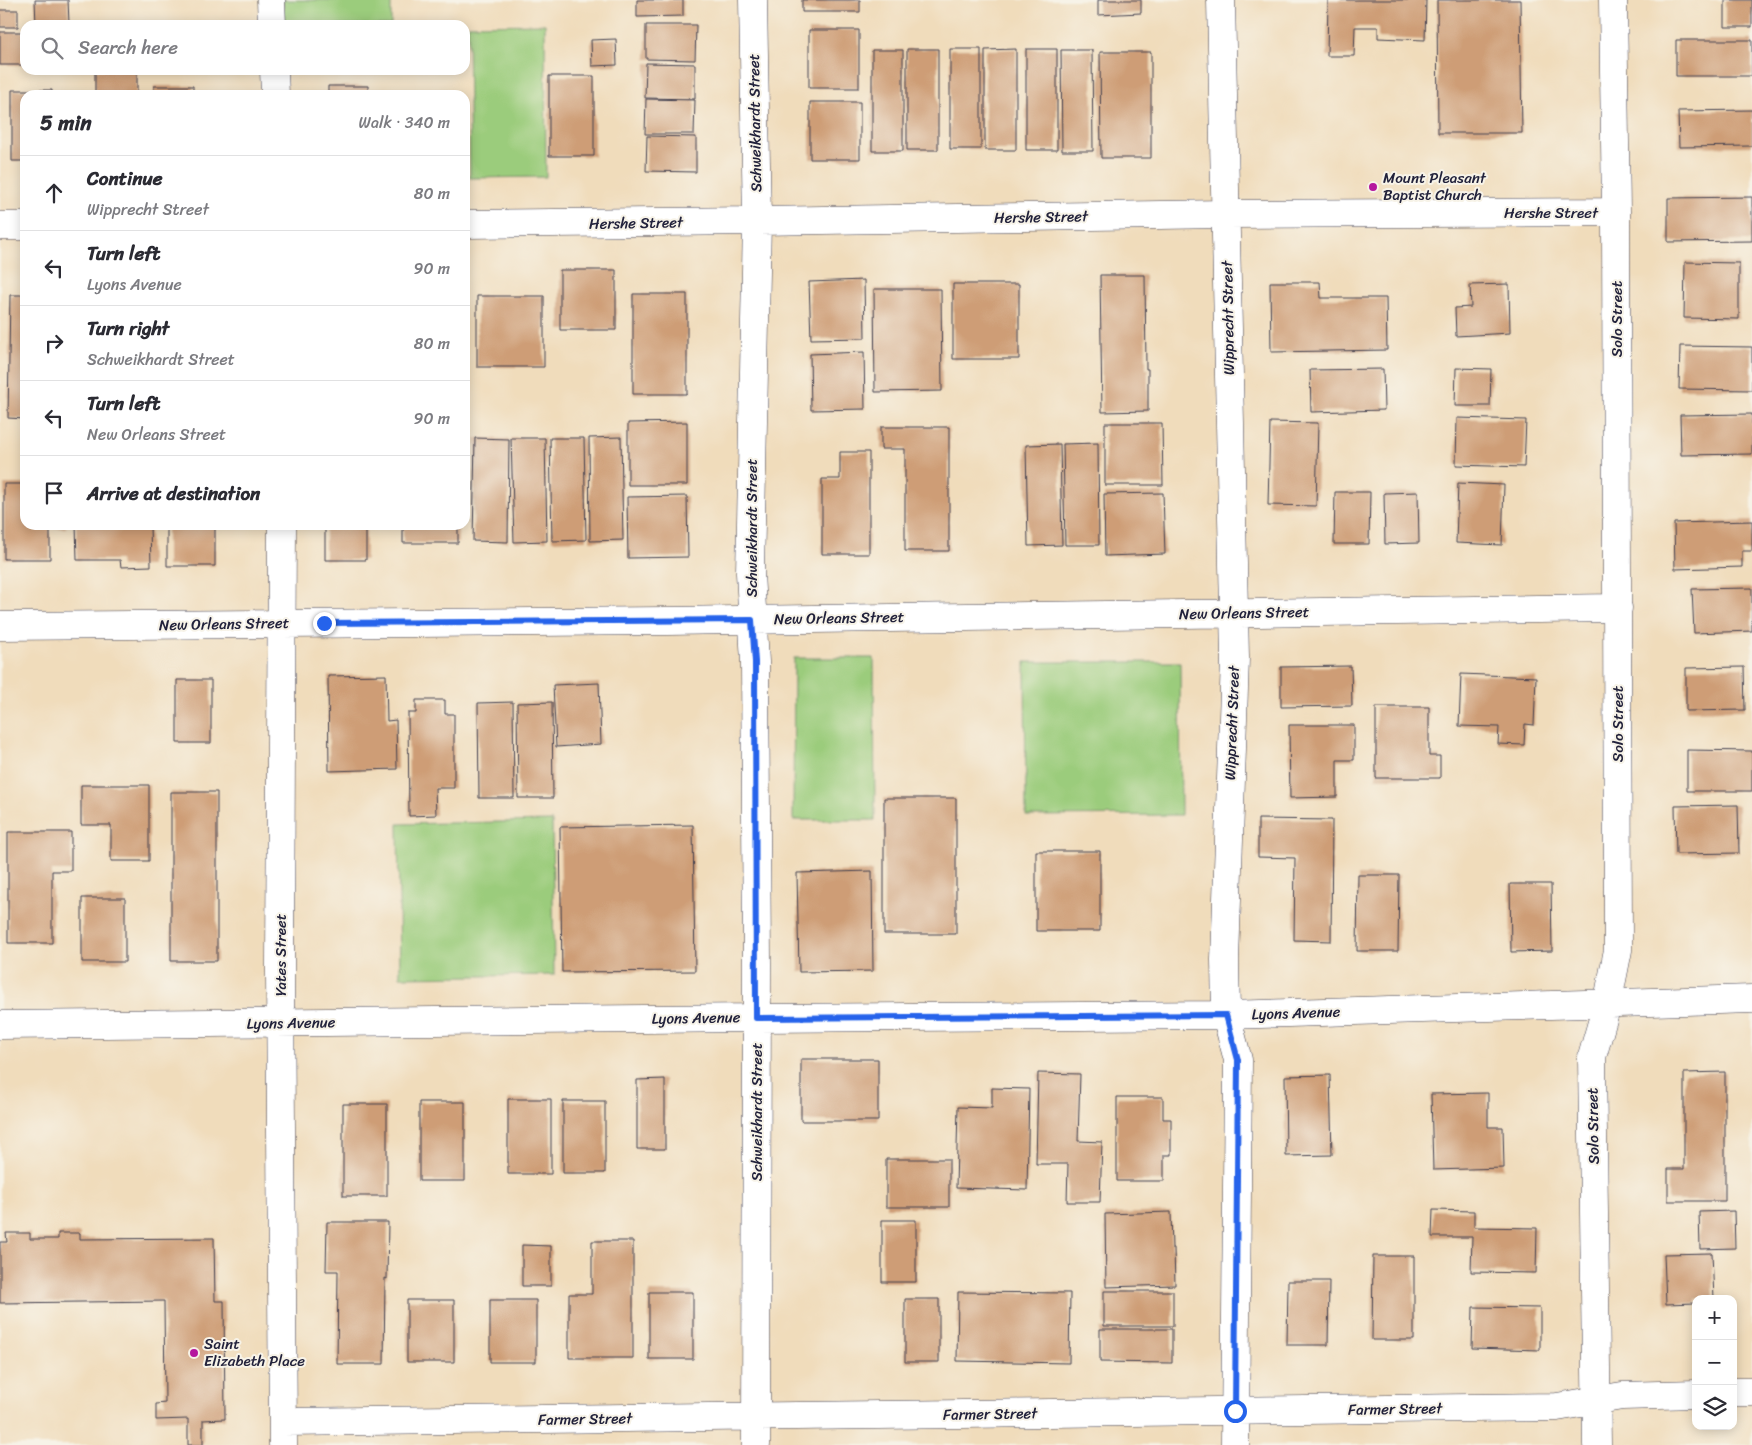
<!DOCTYPE html>
<meta charset="utf-8">
<style>
:root{--surface:#fff;--page:#f2f2f3;--text:#2b2b33;--muted:#7c7c81;--line:#e1e1e2}
body{margin:0;font-family:Sriracha,sans-serif;background:var(--page);color:var(--text)}
.controls{position:absolute;right:15px;bottom:15px;display:grid;overflow:hidden;border-radius:10px;box-shadow:0 2px 12px #0003}
.controls button{width:45px;height:45px;display:grid;place-items:center;padding:0;border:0;border-bottom:1px solid var(--line);background:var(--surface);color:var(--text);font:25px sans-serif}
.stop{position:absolute;width:15px;height:15px;margin:-11px;border:4px solid #2563eb;border-radius:50%;background:#fff}
.stop.end{background:#2563eb;border-color:#fff;box-shadow:0 1px 5px #0008}
.list{margin:0;padding:0;list-style:none}
h2{display:flex;justify-content:space-between;align-items:center;height:65px;margin:0;padding:0 20px;font-size:21px}
h2 small{font-size:16px;font-weight:400;color:var(--muted)}
.list li{display:grid;grid-template-columns:32px 1fr auto;gap:15px;align-items:center;box-sizing:border-box;height:75px;padding:0 20px;border-top:1px solid var(--line)}
.list b{display:block;font-size:19px;white-space:nowrap}
.list p{margin:0;font-size:16px;white-space:nowrap;color:var(--muted)}
.list em{font-size:16px;font-style:normal;color:var(--muted)}
.icon{flex:none;width:28px;height:28px;fill:none;stroke:currentColor;stroke-width:2;stroke-linecap:round;stroke-linejoin:round}
.map{position:relative;flex:none;width:1752px;height:1445px;overflow:hidden}
.search{position:absolute;background:var(--surface);box-shadow:0 2px 12px #0003;left:20px;top:20px;width:450px;height:55px;display:flex;align-items:center;gap:12px;box-sizing:border-box;padding:0 18px;border-radius:15px;color:var(--muted);font-size:19px}
.panel{position:absolute;background:var(--surface);box-shadow:0 2px 12px #0003;left:20px;top:90px;width:450px;height:440px;border-radius:15px}
.map>svg:first-child{display:block}
</style>
<div class="map">
<svg width="1752" height="1445" viewBox="0 0 1752 1445">
<rect width="100%" height="100%" fill="#f7f3e8"/>
<filter id="ink" filterUnits="userSpaceOnUse"><feTurbulence type="fractalNoise" baseFrequency=".02" numOctaves="2"/><feDisplacementMap in="SourceGraphic" scale="10" xChannelSelector="R" yChannelSelector="G"/><feConvolveMatrix kernelMatrix="1 2 1 2 8 2 1 2 1" color-interpolation-filters="sRGB"/></filter>
<filter id="wash" filterUnits="userSpaceOnUse"><feTurbulence type="fractalNoise" baseFrequency=".0096" numOctaves="4" result="noise"/><feDisplacementMap in="SourceGraphic" scale="20" xChannelSelector="R" yChannelSelector="G"/><feGaussianBlur stdDeviation="1.12" result="paint"/><feColorMatrix in="noise" values="0 0 0 0 0 0 0 0 0 0 0 0 0 0 0 0 0 1.4 0 .05"/><feComposite in="paint" operator="in"/></filter>
<g filter="url(#wash)">
<rect width="100%" height="100%" fill="#f0dcbb"/>
<path fill="#9bcc7c" stroke="#5e775c" d="M283,0H391V25H284Z
M545,24L546,177L470,178L468,25Z
M794,658H874L875,820H793Z
M1025,662H1180L1181,815L1026,816Z
M552,821L554,975L400,977L398,824Z"/>
<g id="blocks">
<path fill="#ce9d76" d="M35,0H68L69,23L36,25Z
M637,0H683V16L637,17Z
M802,0H860V12H802Z
M1098,0H1141V13L1098,15Z
M1328,0H1426L1425,40L1378,38V27H1355L1354,56H1327Z
M1437,0H1520L1522,133H1438Z
M1725,0H1752V27H1725Z
M0,10H18V27H0Z
M646,25H696L695,60L646,59Z
M809,30H859V88H809Z
M0,32H25V65H0Z
M616,39L617,65L592,66L591,40Z
M1676,40H1752V76H1676Z
M907,49H938V150H907Z
M950,49H981V149H950Z
M1016,49V150H985V50Z
M1026,49H1057V150H1026Z
M872,50H903V151H872Z
M1061,50H1092L1093,151H1062Z
M1100,52H1151V158H1101Z
M646,63L695,64V99L645,98Z
M95,70H137V95H95Z
M549,76H594V156H549Z
M154,86H193V95H154Z
M328,86H368V95H328Z
M12,90H52V95H25V161H12Z
M646,99L695,100L694,134H645Z
M810,102H860V159H810Z
M1752,110V146L1679,147L1678,111Z
M647,136L696,137V172L646,171Z
M1752,197V241L1668,242V198Z
M1685,262L1739,263V319L1684,318Z
M560,270H616V330H560Z
M1100,275H1145L1146,369H1148V411L1102,412Z
M864,280L865,338L811,339L809,282Z
M1270,282H1320L1321,298H1386L1387,350L1271,352Z
M953,284H1019V359H953Z
M1509,284L1510,333L1456,336L1455,308L1471,307L1470,285Z
M874,289H941L942,391L875,392Z
M633,294H687V394H633Z
M10,295H25V419L8,418Z
M477,296H544V367H477Z
M1680,346L1752,347V390L1679,389Z
M864,352L865,409L811,410L810,354Z
M1456,368L1491,369L1490,406H1455Z
M1383,369L1384,410L1311,412L1310,370Z
M1752,414V454L1681,455L1680,415Z
M1457,418L1526,420L1524,467L1456,465Z
M687,422V485H628V423Z
M1270,422L1318,423L1316,506L1268,505Z
M1105,423H1162L1163,485H1105Z
M881,427H949V551H905V449H881Z
M621,437L623,540L590,541L589,438Z
M475,438L509,439L508,542L473,541Z
M511,438H545L547,541L514,542Z
M550,438H584L586,540L552,541Z
M1098,443L1099,545H1065L1063,444Z
M1060,444L1062,545L1028,546L1026,445Z
M840,452H869V554H822V479H840Z
M1458,483L1504,485L1502,545L1456,543Z
M4,484H25V525H66V528H50V559H4Z
M1335,492H1370L1369,544H1334Z
M1418,492L1419,543L1385,544L1384,493Z
M1163,493L1165,554L1105,556L1104,494Z
M687,496L688,557L628,558L627,497Z
M1752,521V551H1742V567L1675,569L1674,523Z
M76,525H150L151,566L121,567L120,560H77Z
M167,525H215V566H167Z
M325,525H366V560H325Z
M403,525H458V543H403Z
M1752,588V631L1694,633L1692,589Z
M1351,666L1352,706L1281,707V667Z
M1744,667L1745,710L1686,711V668Z
M1461,674L1536,677L1534,725L1525,724L1524,745L1498,744L1499,727L1459,726Z
M386,675L387,721L396,720L397,769L329,771L328,676Z
M177,680H211V743H177Z
M599,683L601,744L556,747L553,685Z
M416,700H445V714H454V788H435L436,815L409,816L408,713H416Z
M513,702L514,798H479L478,703Z
M552,702L553,798H518L517,703Z
M1376,707H1429V756H1440V778H1376Z
M1289,725H1354V760H1337V797L1290,798Z
M1687,750L1752,751V791H1687Z
M81,785H149V861H111V825H81Z
M171,792H217V961H171Z
M884,798H956V934H884Z
M1738,805L1739,853L1676,854L1675,806Z
M1258,819L1332,820L1331,941L1294,940L1295,858L1258,857Z
M693,825L695,971L562,972L560,827Z
M8,832H71V871H52V943H8Z
M1036,851H1100V931H1036Z
M872,871L873,971L799,972L797,873Z
M1358,875H1399L1398,951H1357Z
M1510,884H1551L1552,951L1511,952Z
M82,898H125V962H82Z
M801,1059H878V1121H801Z
M1725,1072V1201H1668V1169H1684V1073Z
M1038,1073L1080,1074L1078,1141L1102,1142L1100,1202H1067L1068,1164H1036Z
M1330,1075L1332,1155L1286,1156L1285,1076Z
M665,1079V1149H637V1080Z
M992,1088L1029,1089L1027,1190L956,1188L958,1107L992,1108Z
M1488,1093V1127H1503L1504,1168L1433,1170L1431,1094Z
M1117,1097H1163V1119H1171V1155H1164V1181H1117Z
M508,1099H551V1174H508Z
M563,1101H605V1173H563Z
M419,1102H465V1181H419Z
M343,1104H387V1196H343Z
M886,1159H949V1207H886Z
M1433,1210L1474,1211V1227L1537,1228L1536,1273L1471,1272L1472,1237H1432Z
M1734,1211L1735,1248L1700,1249L1699,1212Z
M1171,1212L1172,1248H1174L1175,1285L1106,1287L1105,1214Z
M882,1220H916V1282H882Z
M327,1222H388L387,1279L385,1278L384,1364H337L338,1271H326Z
M6,1233H30V1239H58V1233H80V1239L214,1238L215,1301H224L225,1419L203,1420V1445H188V1419L156,1420V1404L165,1403L164,1301L0,1303V1242H7Z
M592,1241H633V1358H569V1294H592Z
M522,1245L551,1246V1286H522Z
M1712,1253L1714,1299H1696V1303L1666,1304L1664,1254Z
M1373,1256H1414V1340H1372Z
M1288,1281H1329L1328,1345H1287Z
M1104,1291H1173V1326H1104Z
M649,1292H693V1359H649Z
M958,1292L1070,1293L1069,1363L957,1361Z
M905,1299H939V1362H905Z
M407,1300H454V1362H407Z
M490,1300H536V1362H490Z
M1473,1307L1540,1308V1350L1472,1348Z
M1100,1329H1172V1363L1100,1362Z"/>
</g>
</g>
<g filter="url(#ink)">
<use href="#blocks" fill-opacity="0" stroke="#413e4e" stroke-width="1"/>
<g fill="none" stroke-linecap="round" stroke-linejoin="round">
<defs>
<path id="minor" d="M271,0L272,25
M753,0L757,221L750,573L755,662L757,963L756,1445
M1221,0L1235,658L1225,960L1226,1015L1238,1060L1235,1445
M274,70L275,95
M465,224L757,221L1226,214L1616,212
M0,226H25
M282,525L280,970L283,1445
M0,626L668,621L1618,608
M0,1025L757,1018L1226,1015L1752,999
M1733,1392H1752
M283,1422L1557,1407L1622,1396L1696,1394
M1597,1445L1592,1057L1607,1005L1618,950L1616,212L1613,0"/>
</defs>
<use href="#minor" stroke="#413e4e" stroke-width="29"/>
<use href="#minor" stroke="#fff" stroke-width="28"/>
</g>
</g>
<g fill="none" stroke-linecap="round" stroke-linejoin="round" filter="url(#ink)">
<path stroke="#2563eb" stroke-width="6" d="M324,623L752,620L755,662L756,1018L1226,1015L1238,1060L1235,1411"/>
</g>
<g fill="#b5179e" stroke="#f7f3e8" stroke-width="2">
<circle cx="1373" cy="187" r="5"/>
<circle cx="194" cy="1353" r="5"/>
</g>
<g text-anchor="middle" stroke-width="4" stroke-linejoin="round" paint-order="stroke">
<g font-size="15" fill="#22223b" stroke="#f7f3e8">
<text transform="translate(755 123) rotate(-91)" y="5">Schweikhardt Street</text>
<text x="1551" y="218">Hershe Street</text>
<text transform="translate(1041 217) rotate(-1)" y="5">Hershe Street</text>
<text transform="translate(636 223) rotate(-1)" y="5">Hershe Street</text>
<text transform="translate(1228 318) rotate(-91)" y="5">Wipprecht Street</text>
<text transform="translate(1617 319) rotate(-90)" y="5">Solo Street</text>
<text transform="translate(752 528) rotate(-90)" y="5">Schweikhardt Street</text>
<text transform="translate(1244 613) rotate(-1)" y="5">New Orleans Street</text>
<text transform="translate(839 618) rotate(-1)" y="5">New Orleans Street</text>
<text transform="translate(224 624) rotate(-1)" y="5">New Orleans Street</text>
<text transform="translate(1232 723) rotate(-88)" y="5">Wipprecht Street</text>
<text transform="translate(1618 724) rotate(-90)" y="5">Solo Street</text>
<text transform="translate(281 955) rotate(-90)" y="5">Yates Street</text>
<text transform="translate(1296 1013) rotate(-2)" y="5">Lyons Avenue</text>
<text transform="translate(696 1018) rotate(-1)" y="5">Lyons Avenue</text>
<text transform="translate(291 1023) rotate(-1)" y="5">Lyons Avenue</text>
<text transform="translate(757 1112) rotate(-90)" y="5">Schweikhardt Street</text>
<text transform="translate(1593 1126) rotate(-91)" y="5">Solo Street</text>
<text transform="translate(1395 1409) rotate(-1)" y="5">Farmer Street</text>
<text transform="translate(990 1414) rotate(-1)" y="5">Farmer Street</text>
<text transform="translate(585 1419) rotate(-1)" y="5">Farmer Street</text>
</g>
<g font-size="15" fill="#22223b" stroke="#f7f3e8" text-anchor="start">
<text x="1383" y="183">Mount Pleasant<tspan x="1383" dy="17">Baptist Church</tspan></text>
<text x="204" y="1349">Saint<tspan x="204" dy="17">Elizabeth Place</tspan></text>
</g>
</g>
</svg>
<div class="controls">
<button>+</button>
<button>−</button>
<button><svg class="icon" aria-label="layers" viewBox="0 0 24 24"><path d="M12 4l9 5-9 5-9-5zM3 14l9 5 9-5"/></svg></button>
</div>
<div class="stop" style="left:1235px;top:1411px"></div>
<div class="stop end" style="left:324px;top:623px"></div>
<div class="search"><svg class="icon" aria-label="search" viewBox="0 0 24 24"><circle cx="10" cy="10" r="6"/><path d="M15 15l6 6"/></svg>Search here</div>
<section class="panel">
<h2>5 min<small>Walk · 340 m</small></h2>
<ul class="list">
<li><svg class="icon" aria-label="ahead" viewBox="0 0 24 24"><path d="M12 20V5M6 11l6-6 6 6"/></svg><div><b>Continue</b><p>Wipprecht Street</p></div><em>80 m</em></li>
<li><svg class="icon" aria-label="left" viewBox="0 0 24 24"><path d="M17 20v-9H6M10 6l-5 5 5 5"/></svg><div><b>Turn left</b><p>Lyons Avenue</p></div><em>90 m</em></li>
<li><svg class="icon" aria-label="right" viewBox="0 0 24 24"><path d="M7 20v-9h11M14 6l5 5-5 5"/></svg><div><b>Turn right</b><p>Schweikhardt Street</p></div><em>80 m</em></li>
<li><svg class="icon" aria-label="left" viewBox="0 0 24 24"><path d="M17 20v-9H6M10 6l-5 5 5 5"/></svg><div><b>Turn left</b><p>New Orleans Street</p></div><em>90 m</em></li>
<li><svg class="icon" aria-label="arrive" viewBox="0 0 24 24"><path d="M6 21V4h12l-3 4 3 4H6"/></svg><div><b>Arrive at destination</b></div></li>
</ul>
</section>
</div>
